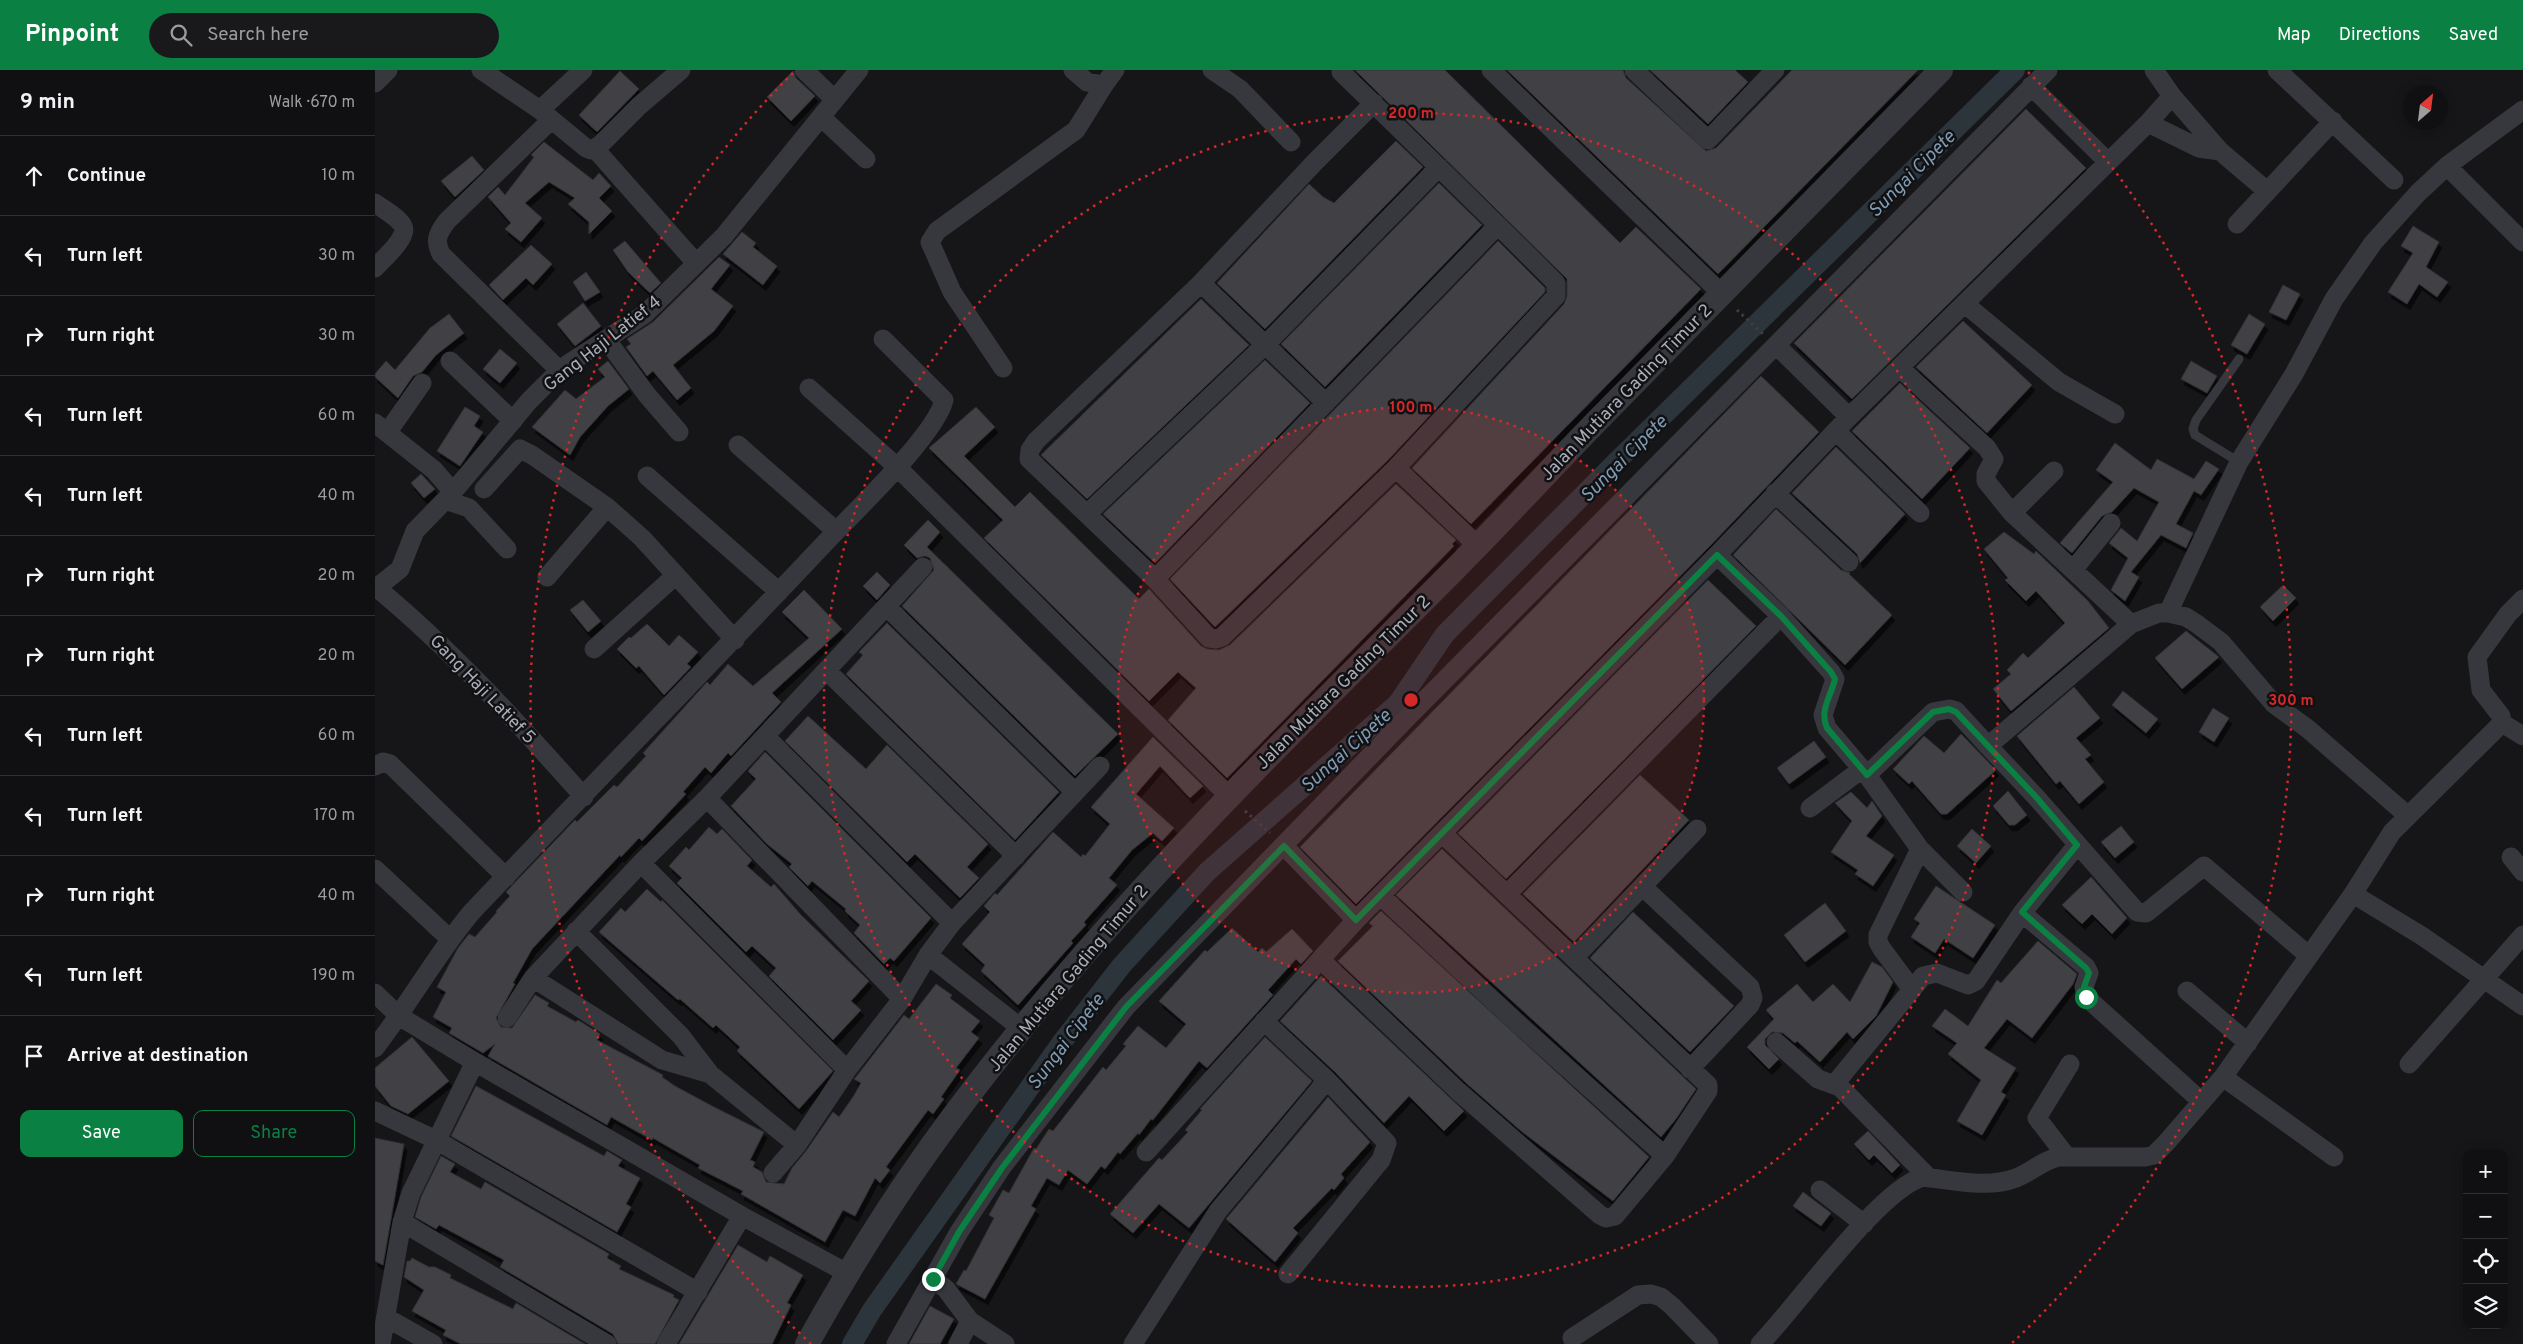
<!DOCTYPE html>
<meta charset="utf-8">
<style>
:root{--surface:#101012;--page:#19191b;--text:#f1f3f6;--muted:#9c9d9f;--line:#303032;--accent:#0b8043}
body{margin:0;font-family:Overpass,sans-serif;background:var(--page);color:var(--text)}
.controls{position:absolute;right:15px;bottom:15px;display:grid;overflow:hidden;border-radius:10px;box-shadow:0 2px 12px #0003}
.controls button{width:45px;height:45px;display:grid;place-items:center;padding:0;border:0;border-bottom:1px solid var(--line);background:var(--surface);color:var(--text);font:25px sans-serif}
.compass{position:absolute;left:2028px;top:15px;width:45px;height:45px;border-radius:50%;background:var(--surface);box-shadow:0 2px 12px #0003;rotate:28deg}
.stop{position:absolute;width:15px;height:15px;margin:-11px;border:4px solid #0b8043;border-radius:50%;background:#fff}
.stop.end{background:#0b8043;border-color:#fff;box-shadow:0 1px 5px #0008}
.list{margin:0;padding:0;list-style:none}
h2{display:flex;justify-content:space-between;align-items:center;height:65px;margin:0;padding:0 20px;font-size:21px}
h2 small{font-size:16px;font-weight:400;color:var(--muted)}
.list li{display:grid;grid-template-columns:32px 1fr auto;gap:15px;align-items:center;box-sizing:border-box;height:80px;padding:0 20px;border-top:1px solid var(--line)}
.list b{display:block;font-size:19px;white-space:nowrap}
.list em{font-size:16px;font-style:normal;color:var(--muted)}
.actions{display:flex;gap:10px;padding:15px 20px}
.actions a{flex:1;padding:11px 0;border:1px solid var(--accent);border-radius:10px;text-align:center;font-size:18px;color:var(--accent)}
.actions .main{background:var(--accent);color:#fff}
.icon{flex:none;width:28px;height:28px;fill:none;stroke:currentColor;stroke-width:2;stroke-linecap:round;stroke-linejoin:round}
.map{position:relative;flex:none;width:2148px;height:1274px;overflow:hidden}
header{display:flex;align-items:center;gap:30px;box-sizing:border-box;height:70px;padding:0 25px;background:var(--accent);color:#fff}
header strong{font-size:24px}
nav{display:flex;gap:28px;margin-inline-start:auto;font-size:18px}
.search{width:350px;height:45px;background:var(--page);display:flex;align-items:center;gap:12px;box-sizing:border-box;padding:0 18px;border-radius:28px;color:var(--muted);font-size:19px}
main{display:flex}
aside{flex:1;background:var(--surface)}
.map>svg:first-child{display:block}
</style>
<header>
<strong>Pinpoint</strong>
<div class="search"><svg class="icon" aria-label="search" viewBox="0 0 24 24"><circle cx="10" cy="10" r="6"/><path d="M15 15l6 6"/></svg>Search here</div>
<nav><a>Map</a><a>Directions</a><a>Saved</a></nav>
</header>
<main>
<aside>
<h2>9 min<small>Walk · 670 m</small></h2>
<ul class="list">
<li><svg class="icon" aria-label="ahead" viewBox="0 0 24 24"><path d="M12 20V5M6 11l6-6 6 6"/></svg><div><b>Continue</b></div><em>10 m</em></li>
<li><svg class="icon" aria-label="left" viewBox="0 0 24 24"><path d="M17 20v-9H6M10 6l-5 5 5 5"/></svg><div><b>Turn left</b></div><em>30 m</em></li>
<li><svg class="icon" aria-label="right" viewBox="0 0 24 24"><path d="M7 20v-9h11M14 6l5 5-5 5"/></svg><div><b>Turn right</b></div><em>30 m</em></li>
<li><svg class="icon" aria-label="left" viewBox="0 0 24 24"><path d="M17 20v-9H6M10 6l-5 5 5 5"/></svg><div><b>Turn left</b></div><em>60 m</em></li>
<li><svg class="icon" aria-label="left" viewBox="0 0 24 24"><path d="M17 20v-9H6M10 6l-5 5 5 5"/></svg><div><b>Turn left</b></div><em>40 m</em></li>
<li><svg class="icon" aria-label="right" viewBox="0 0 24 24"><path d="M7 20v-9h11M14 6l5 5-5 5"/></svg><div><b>Turn right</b></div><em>20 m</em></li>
<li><svg class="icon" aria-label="right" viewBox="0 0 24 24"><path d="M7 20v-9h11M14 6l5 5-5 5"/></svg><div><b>Turn right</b></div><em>20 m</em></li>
<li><svg class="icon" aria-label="left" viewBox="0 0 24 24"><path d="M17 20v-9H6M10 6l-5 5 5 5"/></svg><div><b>Turn left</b></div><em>60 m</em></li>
<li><svg class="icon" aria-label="left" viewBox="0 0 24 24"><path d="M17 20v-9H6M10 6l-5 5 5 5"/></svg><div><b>Turn left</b></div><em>170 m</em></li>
<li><svg class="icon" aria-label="right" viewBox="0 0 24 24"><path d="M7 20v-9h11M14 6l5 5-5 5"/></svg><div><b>Turn right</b></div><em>40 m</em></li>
<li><svg class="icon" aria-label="left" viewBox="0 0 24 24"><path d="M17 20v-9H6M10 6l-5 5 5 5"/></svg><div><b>Turn left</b></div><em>190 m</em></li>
<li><svg class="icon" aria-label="arrive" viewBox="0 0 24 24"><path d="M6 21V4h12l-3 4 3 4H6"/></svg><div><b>Arrive at destination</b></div></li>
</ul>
<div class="actions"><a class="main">Save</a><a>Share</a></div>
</aside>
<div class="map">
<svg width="2148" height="1274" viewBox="0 0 2148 1274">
<defs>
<filter id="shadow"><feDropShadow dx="3" dy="5.5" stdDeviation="0" flood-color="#0009"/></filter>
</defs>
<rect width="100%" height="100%" fill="#161618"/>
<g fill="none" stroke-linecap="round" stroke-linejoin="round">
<path stroke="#2c353c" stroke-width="20" d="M477,1274L497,1240L687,972L747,895L832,802L1023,633L1070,564L1241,392L1640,0"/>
</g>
<path fill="#404145" stroke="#303034" filter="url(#shadow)" d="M980,0H1070L1245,173L1261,157L1326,219L1096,454L1037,398L1189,234L1192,226V209Z
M1132,0H1248L1251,8L1331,81L1341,78L1417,0H1543L1343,204Z
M1275,0H1360L1373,12L1333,54Z
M245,1L264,19L222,62L204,45Z
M418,1L421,8L440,26L416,51L392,27Z
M1651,39L1711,98L1477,329L1419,273Z
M1021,71L1048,97L890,259L842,213L934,114L948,127L959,133Z
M169,72L218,110L224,103L236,116L224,128L237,141L214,164V152L193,134L200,128L174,112L150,133L167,148L146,172L130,159L136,153L113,127L123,117L130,125L159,87L156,85Z
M97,86L109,100L80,127L66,111Z
M1064,113L1107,155L950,317L906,274Z
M2038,156L2064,172L2051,197L2073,212L2062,227L2044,214L2032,234L2013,222L2038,183L2026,176Z
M367,162L381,173L378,177L402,196L388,215L348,184Z
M250,171L286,213L275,223L253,202L238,180Z
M1123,171L1170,218V222L1013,390L840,557L795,509Z
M156,175L177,194L158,215L151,208L128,230L114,215Z
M344,187L355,195L336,219L358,236L339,261L298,295L316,318L302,330L278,301L272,306L251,277L256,274L252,269L278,252Z
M211,202L225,222L210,231L198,212Z
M1908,215L1925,224L1911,250L1894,242Z
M826,229L874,275L712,429L666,385Z
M208,233L226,256L200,276L182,254Z
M74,244L89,263L61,285L47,302L38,306L23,328L0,307V304L11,291L20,300L55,258Z
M1874,244L1890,254L1872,284L1856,275Z
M1588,251L1657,315L1612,363L1541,297Z
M125,279L142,293L125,313L108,299Z
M890,290L935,333L780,493L728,444Z
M233,291L254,319L233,336L205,367L195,385L157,357L190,320L201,329L230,307L223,299Z
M1816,291L1842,306L1832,323L1806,309Z
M1386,306L1444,362L1334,477L981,834L925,777Z
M1525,313L1595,378L1547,429L1477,361Z
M90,337L105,346L99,356L108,362L85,396L62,381Z
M601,337L620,357L589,386L640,437L655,422L764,529L774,519L826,576L832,579L844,580L855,575L1021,414L1081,470L1077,474L1079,476L852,708L793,650L821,618L803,602L774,631L609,468L628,450L554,378Z
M1740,373L1776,400L1782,389L1819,409L1831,391L1844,399L1826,425L1819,421L1801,454L1818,463L1811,478L1786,465L1756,502L1764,507L1750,531L1736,520L1753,488L1734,473L1746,458L1762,471L1784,432L1759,418L1737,442L1727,446L1697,483L1685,473L1738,412L1721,400Z
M1461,377L1530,444L1485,493L1482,484L1417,423Z
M46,404L60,419L49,428L36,413Z
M1401,439L1466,500L1475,503L1474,504L1517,545L1470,595L1358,485Z
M553,450L565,462L552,477L743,664L700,706L527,536L559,500L555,488L550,486L542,488L529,475Z
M1629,462L1659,484L1661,481L1713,531L1734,558L1636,641L1618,619L1636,604L1632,600L1648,583L1653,588L1690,553L1661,521L1651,531L1630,510L1633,508L1609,479Z
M502,502L515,515L502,530L488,516Z
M1333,510L1381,556L1131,809L1083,763Z
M1908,515L1921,528L1898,551L1885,537Z
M429,520L467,559L397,623L406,632L356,686L353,683L336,703L330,697L308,722L311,724L267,771L264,768L246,787L245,785L157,879L138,913L140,914L121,948L126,957L137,958L160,925L174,933L172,936L201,952L203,950L225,964L222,970L288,1005L287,1007L300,1016L337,1036L389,1062L375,1090L380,1092L378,1097L387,1102L391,1112L409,1114L417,1098L431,1081L458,1042L464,1047L478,1027L486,1013L479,1009L481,1007L529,945L534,949L561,914L577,925L575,928L605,951L596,962L604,968L581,998L585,1000L566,1027L569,1029L558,1044L553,1040L511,1097L515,1100L505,1113L500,1108L480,1146L468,1140L450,1172L366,1124L368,1121L323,1098L325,1095L278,1068L277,1070L236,1047L232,1055L118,989L113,986L120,974L108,983L74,963L77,958L58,947L71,922L62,917L83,878L94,864L100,867L122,842L121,841L135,826L131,822L147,805L200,750L202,752L239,715L242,717L271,686L268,683L332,612L335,615L353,594L378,616L434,568L407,542Z
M208,530L226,551L213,562L195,540Z
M512,553L684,722L640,770L471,604L488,585L484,582Z
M272,554L294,576L304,565L323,582L312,594L316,597L289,625L264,596L261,598L242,579L254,567L256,568Z
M1811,561L1844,587L1807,619L1780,588Z
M1699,617L1725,648L1701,668L1716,685L1710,689L1729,712L1704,734L1685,711L1681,714L1642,666Z
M1748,621L1783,649L1771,663L1737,635Z
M1838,638L1854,648L1839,672L1824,662Z
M433,646L491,699L512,675L613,774L592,797L604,808L585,828L540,784L532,792L410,671Z
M1586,664L1621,700L1572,744H1566L1537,711L1534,714L1518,699L1549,666L1569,683Z
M778,667L828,716L815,728L785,696L761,724L799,758L787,771L778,763L757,780L734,808L742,815L709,852L711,855L696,871L698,873L643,935L606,901L610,895L587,874L615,842L609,836L620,823L622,825L678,762L706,787L708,784L710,786L735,754L716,737Z
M1439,671L1451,687L1414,714L1402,698Z
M390,682L556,848L519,891L515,888L509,894L479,863L485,855L470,841L471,839L437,811L433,816L414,797L417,794L392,774L356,736L381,709L373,701Z
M1265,705L1314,750L1199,872L1148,824Z
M1633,721L1652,745L1640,755H1634L1618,736Z
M1476,722L1492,738L1497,731L1507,746L1491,766L1519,785L1498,816L1480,804L1483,800L1456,782L1477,751L1460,733Z
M1746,756L1759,772L1740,788L1726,772Z
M334,757L342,764L347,759L377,790L372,796L396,817L399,814L426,845L494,911L476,931L486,940L458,970L394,906L401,898L377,876L371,882L302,813L307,808L294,796L311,777L314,780Z
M1597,759L1616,776L1601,793L1582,776Z
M1067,779L1321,1019L1301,1049L1286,1067L1021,825Z
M1716,807L1752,848L1737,864L1717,844L1707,854L1687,835Z
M1561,816L1620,855L1598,888L1569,869L1560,883L1536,867L1545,853L1539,849Z
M272,819L286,832L287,830L458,1001L424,1039L362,981L365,977L341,955L338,958L305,929L303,930L224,862L246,838L250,842Z
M1450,833L1471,861L1430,892L1409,865Z
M1006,841L1274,1087L1238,1131L1146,1061L1091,1013L963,891L998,856L994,853Z
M1258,842L1359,936L1315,982L1215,888Z
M857,858L883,882L887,878L891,882L917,859L938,881L926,894L921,889L893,920L898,925L832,998L824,991L778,1050L776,1049L764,1065L763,1063L745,1084L743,1082L730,1099L726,1096L712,1114L693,1100L684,1115L672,1108L656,1136L661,1139L610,1229L581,1214L589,1200L591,1201L619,1148L614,1145L628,1120L634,1123L659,1078L661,1079L674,1059L678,1061L728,997L731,1000L751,976L748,974L763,956L791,978L811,954L784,931L830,880L832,882Z
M1663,871L1702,904L1698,914L1657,968L1632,949L1609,978L1641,998L1626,1022L1631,1025L1607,1065L1582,1051L1606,1010L1573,984L1582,973L1557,956L1570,939L1593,956L1622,910L1626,913Z
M1497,892L1507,897L1518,912L1501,946L1478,969L1472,962L1445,992L1422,971L1420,973L1408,963L1397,962L1390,969V975L1404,989L1394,999L1372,977L1399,949L1391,940L1422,914L1438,932L1458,914L1475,932Z
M946,906L1089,1041L1069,1061L1034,1026L1009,1053L960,1002L905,951Z
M37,967L74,1011L33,1044L16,1036L0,1016V998Z
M890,967L937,1011L814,1158L784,1134L758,1163L735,1144L784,1088L787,1090L813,1062L810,1060L827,1040L825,1039Z
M101,1016L229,1086L232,1081L247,1090L243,1096L265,1108L251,1134L256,1137L242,1162L76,1066Z
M953,1027L995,1072L966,1104L969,1108L959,1120L957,1118L918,1158L923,1163L900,1192L851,1149Z
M1493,1061L1525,1095L1517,1103L1499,1085L1494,1090L1479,1074Z
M0,1068L29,1074L8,1195L0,1191Z
M66,1086L80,1094L75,1102L106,1119L110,1112L231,1182L234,1184L232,1188L246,1196L244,1199L299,1225L298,1227L304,1230L280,1274H243L238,1264L125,1197L129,1190L64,1155L61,1159L40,1147L46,1127Z
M1428,1122L1456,1143L1446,1156L1418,1136Z
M363,1175L392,1192L395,1186L428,1205L412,1233L416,1235L397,1274H304Z
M37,1188L54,1197H60L76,1205L75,1208L138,1239L141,1233L210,1274H86L68,1265L71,1260L37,1241L49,1220L29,1207L32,1191H35Z
M555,1236L579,1249L565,1274H534Z"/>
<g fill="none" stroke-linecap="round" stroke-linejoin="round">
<path stroke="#3d3f44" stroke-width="3" stroke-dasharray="2.5 4" stroke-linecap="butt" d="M1362,240L1388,264
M870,741L895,763"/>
<path stroke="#37383d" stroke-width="9" d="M1864,289L1821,350L1818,359L1820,365L1864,392"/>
<path stroke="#37383d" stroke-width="19" d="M106,0L165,40L211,78L216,80L225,75L264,36L306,0
M429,0L459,29
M698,0L712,12L729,15L740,0
M837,0L865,19L916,72
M1116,0L1347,224
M1259,0L1333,70L1400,0
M1779,0L1797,26L1845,81L1892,121
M1902,0L2019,110
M966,2C1038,72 1110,142 1181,213V226L1021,398L847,567L841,569L834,568L780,509L654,389L655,380L661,371L826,213L940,92L999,33
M0,13L13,0
M1656,16L1733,92
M165,40L208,0
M446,47L491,89
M176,50L72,151C63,163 59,170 66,184L185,301
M1773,53L1824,78L1845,81
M220,79L321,193
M2072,96L2148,172
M0,133C8,139 23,147 28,156C34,167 7,190 0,198
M1862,154L1958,51
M826,213L951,333
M1590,234L1684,312L1740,344
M231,269L272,325L304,362
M75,291L138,351
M628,298L577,222L555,172L562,161L701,60L729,15
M1526,299L1612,378L1619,389L1611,404V411L1637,443
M434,318L522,397L855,727
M1474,347L1773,53L1797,26
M0,353L59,400L78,422L154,331L178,307L193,294L270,244L349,166L484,0
M1461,361L1545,443
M12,363L47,313
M363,375L461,461
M1021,398L1103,476
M1679,401L1637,443L1756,554
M272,406L404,522
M109,419L145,379L157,385L232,437L267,468L360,570
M1400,423L1474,492
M70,430L94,438L132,479
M713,443L891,274L1064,97
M1342,485L1406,546L1456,602L1460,609L1448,645L1452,658L1492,705L1545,779L1503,865V872L1507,879L1536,918
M1698,500L1736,453
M172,507L232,437
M780,509L1123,155
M2,518C77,580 144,654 209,727
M0,519L25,499L40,461L78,422
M512,537L700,722
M1793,543L1864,392L1919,304L1959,229L1998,173L2043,123L2072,96L2148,40
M219,579L301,505
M452,601L641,786
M2127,653L2148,666
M390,666L577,853
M1613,676L1661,727L1762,842L1771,843L1829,796L1933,885
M0,696L8,692L15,694L131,807
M1492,705L1558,642L1574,639L1581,641L1613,676L1756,554L1784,543H1793L1811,547L1822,554L1846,572L1899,634L1933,659L2032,745
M332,728L527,929
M1435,738L1487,699
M909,776L981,850
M1545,779L1588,822
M2136,787L2148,802
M266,793L472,1000
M0,799L75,869
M1268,817L1375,917L1378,928L1375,935L1315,999
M1132,824L1406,546
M1978,824L2047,866L2148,936
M1006,826L1139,950L1290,1086
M1647,843L1711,897L1714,903L1709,917L1711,927L1826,1031
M201,861L306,966L335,1004
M553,885L647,959
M1199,888L1322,759
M946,890L1083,1021L1225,1145L1231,1148L1240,1146L1290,1086L1333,1021V1015L1067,763
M1812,921L1873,973
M0,923L24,946L100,992L367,1146L472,1203
M132,948L158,908
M889,951L952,1010L1012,1073L1006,1090L913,1204
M1401,972L1443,1009L1465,1017
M0,978C33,935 60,887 95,844C212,720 332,598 449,474C476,445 561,365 569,330L508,269
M2034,994L2148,865
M1848,1007L1959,1087
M0,1041L61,1070L323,1222
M422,1075L335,1004L287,990L158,908L266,793L332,728L548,497
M771,1082L981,850L1342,485L1474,347L1402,276
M1692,1087L1662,1048L1695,994
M398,1103L422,1075L472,1000L527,929L553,885L577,853L725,696
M1554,1108L1465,1017L1463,1010L1548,906L1562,903L1593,915L1601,911L1647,843L1702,775
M1445,1120L1489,1154
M27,1152L232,1274
M558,1209L571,1219L595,1251L630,1274
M12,1248L58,1274
M1197,1268L1263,1225L1276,1224L1286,1227L1297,1236L1334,1274
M6,1274L27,1152L36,1123L100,992
M291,1274L367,1146
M521,1274L584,1162L627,1097L751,937L1032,648L1673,0
M583,1274L595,1251
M758,1274L843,1141L952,1010
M1385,1274C1422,1236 1504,1119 1548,1107C1578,1110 1612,1119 1641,1108C1656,1102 1667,1091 1683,1087H1770L1779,1085L1791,1073L1848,1007L1978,824L2017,762L2127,653L2126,646L2106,620L2102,587L2133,544L2148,529"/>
<path stroke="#37383d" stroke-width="24" d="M432,1274C470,1206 510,1141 555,1078C707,865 897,683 1080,499C1129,450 1175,399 1223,350C1337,233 1452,117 1566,0"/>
</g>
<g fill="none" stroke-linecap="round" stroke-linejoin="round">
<path stroke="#0b8043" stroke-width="6" d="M558,1209L584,1162L627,1098L751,937L909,776L981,850L1342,485L1406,546L1456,602L1460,609C1456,627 1444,640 1452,658L1492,705L1558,642L1574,639L1581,642L1661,727L1702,775L1647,842L1711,898L1714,903L1709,917L1711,927"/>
</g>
<circle cx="1036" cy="630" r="293" fill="#d62828" fill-opacity=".12"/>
<g fill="none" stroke="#d62828" stroke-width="2.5" stroke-dasharray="2.5 5">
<circle cx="1036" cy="630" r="293"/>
<circle cx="1036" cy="630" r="587"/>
<path d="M436 1274A880 880 0 0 1 419 2M1653 2A880 880 0 0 1 1636 1274"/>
</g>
<g text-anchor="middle" stroke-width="5" stroke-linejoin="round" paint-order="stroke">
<g font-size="18" fill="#a8adb8" stroke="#111113">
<text transform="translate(227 273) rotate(-38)" y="6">Gang Haji Latief 4</text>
<text transform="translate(1251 322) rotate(-46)" y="6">Jalan Mutiara Gading Timur 2</text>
<text transform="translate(968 612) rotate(-45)" y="6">Jalan Mutiara Gading Timur 2</text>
<text transform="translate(108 619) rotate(46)" y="6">Gang Haji Latief 5</text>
<text transform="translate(693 908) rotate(-50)" y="6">Jalan Mutiara Gading Timur 2</text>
</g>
<g font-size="19" font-style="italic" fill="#7f9bb3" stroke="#111113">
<text transform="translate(1536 103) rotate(-45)" y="7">Sungai Cipete</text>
<text transform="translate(1248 388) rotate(-45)" y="7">Sungai Cipete</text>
<text transform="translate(970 680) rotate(-42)" y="7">Sungai Cipete</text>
<text transform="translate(690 971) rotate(-53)" y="7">Sungai Cipete</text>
</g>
</g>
<circle cx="1036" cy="630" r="8" fill="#d62828" stroke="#111113" stroke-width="2.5"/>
<g font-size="15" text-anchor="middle" font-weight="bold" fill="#d62828" stroke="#111113" stroke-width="5" stroke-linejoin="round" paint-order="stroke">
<text x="1036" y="48">200 m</text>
<text x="1036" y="342">100 m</text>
<text x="1916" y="635">300 m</text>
</g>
</svg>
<div class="controls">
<button>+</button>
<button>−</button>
<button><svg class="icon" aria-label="locate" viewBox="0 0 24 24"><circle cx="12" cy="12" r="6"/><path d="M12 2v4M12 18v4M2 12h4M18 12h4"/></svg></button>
<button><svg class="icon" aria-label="layers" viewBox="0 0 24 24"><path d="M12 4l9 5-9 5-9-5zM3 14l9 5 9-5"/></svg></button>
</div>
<svg class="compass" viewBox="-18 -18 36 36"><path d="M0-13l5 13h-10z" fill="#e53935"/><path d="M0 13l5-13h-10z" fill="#9c9d9f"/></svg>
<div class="stop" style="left:1711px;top:927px"></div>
<div class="stop end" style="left:558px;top:1209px"></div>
</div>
</main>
